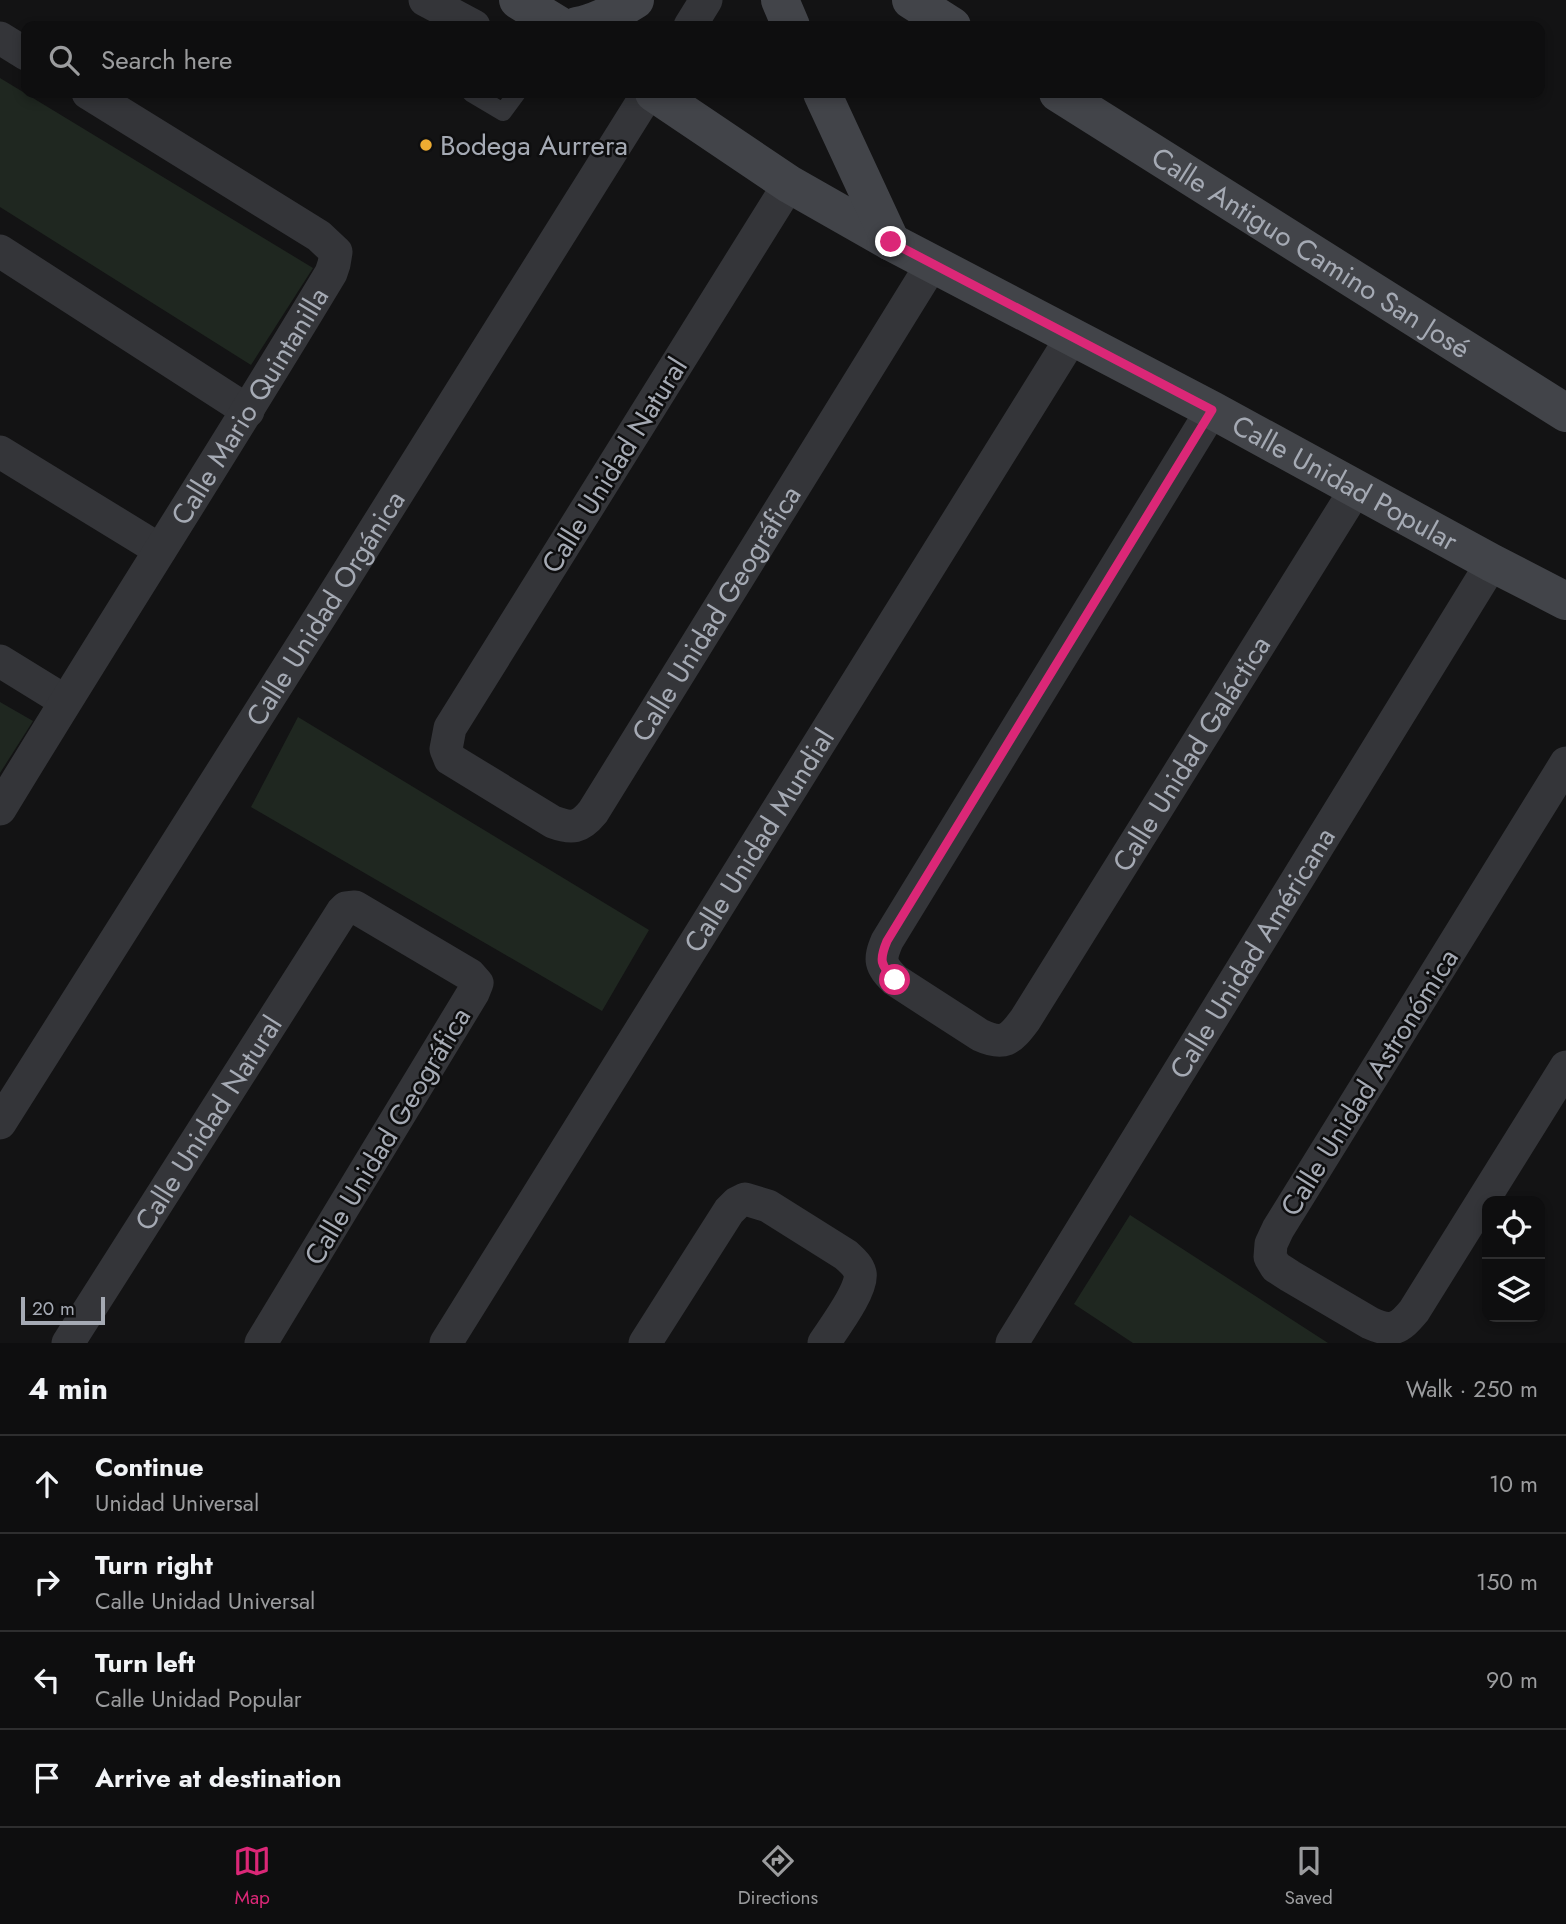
<!DOCTYPE html>
<meta charset="utf-8">
<style>
:root{--surface:#0e0e0f;--page:#1c1c1d;--text:#f1f3f6;--muted:#9b9c9e;--line:#2e2e2f;--accent:#db2777}
body{margin:0;font-family:Jost,sans-serif;background:var(--page);color:var(--text)}
.controls{position:absolute;right:21px;bottom:21px;display:grid;overflow:hidden;border-radius:14px;box-shadow:0 4px 10px #0003}
.controls button{width:63px;height:63px;display:grid;place-items:center;padding:0;border:0;border-bottom:2px solid var(--line);background:var(--surface);color:var(--text);font:35px sans-serif}
.scale{position:absolute;left:21px;bottom:18px;width:84px;box-sizing:border-box;padding-left:7px;border:4px solid #a5aab4;border-top:0;font-size:19px;line-height:24px;white-space:nowrap;color:#a5aab4;-webkit-text-stroke:5px #0e0e0f;paint-order:stroke}
.stop{position:absolute;width:21px;height:21px;margin:-16px;border:5px solid #db2777;border-radius:50%;background:#fff}
.stop.end{background:#db2777;border-color:#fff;box-shadow:0 2px 7px #0008}
.list{margin:0;padding:0;list-style:none}
h2{display:flex;justify-content:space-between;align-items:center;height:91px;margin:0;padding:0 28px;font-size:30px}
h2 small{font-size:23px;font-weight:400;color:var(--muted)}
.list li{display:grid;grid-template-columns:46px 1fr auto;gap:21px;align-items:center;box-sizing:border-box;height:98px;padding:0 28px;border-top:2px solid var(--line)}
.list b{display:block;font-size:26px;white-space:nowrap}
.list p{margin:0;font-size:23px;white-space:nowrap;color:var(--muted)}
.list em{font-size:23px;font-style:normal;color:var(--muted)}
.icon{flex:none;width:38px;height:38px;fill:none;stroke:currentColor;stroke-width:2;stroke-linecap:round;stroke-linejoin:round}
.map{position:relative;flex:none;width:1566px;height:1343px;overflow:hidden}
.search{position:absolute;background:var(--surface);box-shadow:0 4px 10px #0003;left:21px;right:21px;top:21px;height:77px;display:flex;align-items:center;gap:18px;box-sizing:border-box;padding:0 24px;border-radius:14px;color:var(--muted);font-size:26px}
.sheet{height:483px;background:var(--surface)}
nav{display:flex;justify-content:space-around;align-items:center;box-sizing:border-box;height:98px;border-top:2px solid var(--line);background:var(--surface);font-size:19px;color:var(--muted)}
nav a{display:grid;justify-items:center;gap:4px}
nav .on{color:var(--accent)}
.map>svg:first-child{display:block}
</style>
<div class="map">
<svg width="1566" height="1343" viewBox="0 0 1566 1343">
<rect width="100%" height="100%" fill="#131314"/>
<path fill="#1f2720" d="M0,78L313,268L251,365L0,207Z
M0,702L33,721L0,773Z
M298,717L649,930L602,1011L251,807Z
M1130,1215L1328,1343H1133L1074,1304Z"/>
<g fill="none" stroke-linecap="round" stroke-linejoin="round">
<path stroke="#343539" stroke-width="18" d="M471,93L503,112L517,93"/>
<g stroke="#343539" stroke-width="33">
<path d="M425,0L474,26"/>
<path d="M690,26L706,0"/>
<path d="M0,38L26,54"/>
<path id="s1" d="M789,184L450,728L446,749L450,759L553,822C572,829 580,828 593,812L932,264"/>
<path d="M0,251L248,411"/>
<path id="s2" d="M1212,410L887,941C879,960 880,965 895,980L980,1035C1004,1046 1010,1040 1025,1020L1356,489"/>
<path d="M0,452L160,550"/>
<path d="M0,661L65,701"/>
<path d="M1566,763L1278,1229L1271,1244L1270,1257L1276,1267L1290,1276L1370,1323C1392,1333 1399,1329 1414,1311L1566,1067"/>
<path id="s3" d="M0,809C109,629 223,453 331,273L334,264L336,252L319,236L88,93"/>
<path id="s4" d="M0,1123L325,609L648,93"/>
<path id="s5" d="M68,1343L342,912L346,908L355,907L470,975L477,983L473,993L261,1343"/>
<path id="s6" d="M446,1343L1072,337"/>
<path d="M645,1343L729,1211L737,1203L745,1199L768,1206L846,1255C851,1260 858,1265 860,1273C864,1288 833,1329 824,1343"/>
<path id="s7" d="M1012,1343L1492,563"/>
</g>
<g stroke="#424449" stroke-width="38">
<path d="M518,0L560,26"/>
<path d="M780,0L791,26"/>
<path d="M911,0L952,26"/>
<path d="M577,26C598,22 616,12 635,0"/>
<path id="s8" d="M654,93L789,184L891,242L1212,410L1492,563L1566,601"/>
<path d="M822,93L891,242"/>
<path id="s9" d="M1058,93L1566,413"/>
</g>
</g>
<g fill="none" stroke-linecap="round" stroke-linejoin="round">
<path stroke="#db2777" stroke-width="9" d="M891,242L1212,410L887,941C879,960 880,965 895,980"/>
</g>
<circle fill="#edac32" stroke="#0e0e0f" stroke-width="2.5" cx="426" cy="145" r="7"/>
<g text-anchor="middle" stroke-width="5" stroke-linejoin="round" paint-order="stroke">
<g font-size="28" fill="#a5aab4" stroke="#0e0e0f" text-anchor="start">
<text x="440" y="155">Bodega Aurrera</text>
</g>
<g font-size="28" fill="#a5aab4" stroke="#0e0e0f">
<text dy="10" stroke="none"><textPath href="#s9" startOffset="299">Calle Antiguo Camino San José</textPath></text>
<text dy="10" stroke="none"><textPath href="#s3" startOffset="474">Calle Mario Quintanilla</textPath></text>
<text transform="translate(614 465) rotate(-58)" y="10">Calle Unidad Natural</text>
<text dy="10" stroke="none"><textPath href="#s8" startOffset="794">Calle Unidad Popular</textPath></text>
<text dy="10" stroke="none"><textPath href="#s4" startOffset="609">Calle Unidad Orgánica</textPath></text>
<text dy="10" stroke="none"><textPath href="#s1" startOffset="1073">Calle Unidad Geográfica</textPath></text>
<text dy="10" stroke="none"><textPath href="#s2" startOffset="1136">Calle Unidad Galáctica</textPath></text>
<text dy="10" stroke="none"><textPath href="#s6" startOffset="592">Calle Unidad Mundial</textPath></text>
<text dy="10" stroke="none"><textPath href="#s7" startOffset="458">Calle Unidad Américana</textPath></text>
<text transform="translate(1369 1082) rotate(-58)" y="10">Calle Unidad Astronómica</text>
<text dy="10" stroke="none"><textPath href="#s5" startOffset="261">Calle Unidad Natural</textPath></text>
<text transform="translate(387 1136) rotate(-59)" y="10">Calle Unidad Geográfica</text>
</g>
</g>
</svg>
<div class="controls">
<button><svg class="icon" aria-label="locate" viewBox="0 0 24 24"><circle cx="12" cy="12" r="6"/><path d="M12 2v4M12 18v4M2 12h4M18 12h4"/></svg></button>
<button><svg class="icon" aria-label="layers" viewBox="0 0 24 24"><path d="M12 4l9 5-9 5-9-5zM3 14l9 5 9-5"/></svg></button>
</div>
<div class="scale">20 m</div>
<div class="stop" style="left:895px;top:980px"></div>
<div class="stop end" style="left:891px;top:242px"></div>
<div class="search"><svg class="icon" aria-label="search" viewBox="0 0 24 24"><circle cx="10" cy="10" r="6"/><path d="M15 15l6 6"/></svg>Search here</div>
</div>
<section class="sheet">
<h2>4 min<small>Walk · 250 m</small></h2>
<ul class="list">
<li><svg class="icon" aria-label="ahead" viewBox="0 0 24 24"><path d="M12 20V5M6 11l6-6 6 6"/></svg><div><b>Continue</b><p>Unidad Universal</p></div><em>10 m</em></li>
<li><svg class="icon" aria-label="right" viewBox="0 0 24 24"><path d="M7 20v-9h11M14 6l5 5-5 5"/></svg><div><b>Turn right</b><p>Calle Unidad Universal</p></div><em>150 m</em></li>
<li><svg class="icon" aria-label="left" viewBox="0 0 24 24"><path d="M17 20v-9H6M10 6l-5 5 5 5"/></svg><div><b>Turn left</b><p>Calle Unidad Popular</p></div><em>90 m</em></li>
<li><svg class="icon" aria-label="arrive" viewBox="0 0 24 24"><path d="M6 21V4h12l-3 4 3 4H6"/></svg><div><b>Arrive at destination</b></div></li>
</ul>
</section>
<nav>
<a class="on"><svg class="icon" aria-label="map" viewBox="0 0 24 24"><path d="M3 6l6-2 6 2 6-2v14l-6 2-6-2-6 2zM9 4v14M15 6v14"/></svg>Map</a>
<a><svg class="icon" aria-label="directions" viewBox="0 0 24 24"><path d="M12 3l9 9-9 9-9-9zM9 14v-3h6M13 9l2 2-2 2"/></svg>Directions</a>
<a><svg class="icon" aria-label="saved" viewBox="0 0 24 24"><path d="M7 4h10v16l-5-4-5 4z"/></svg>Saved</a>
</nav>
